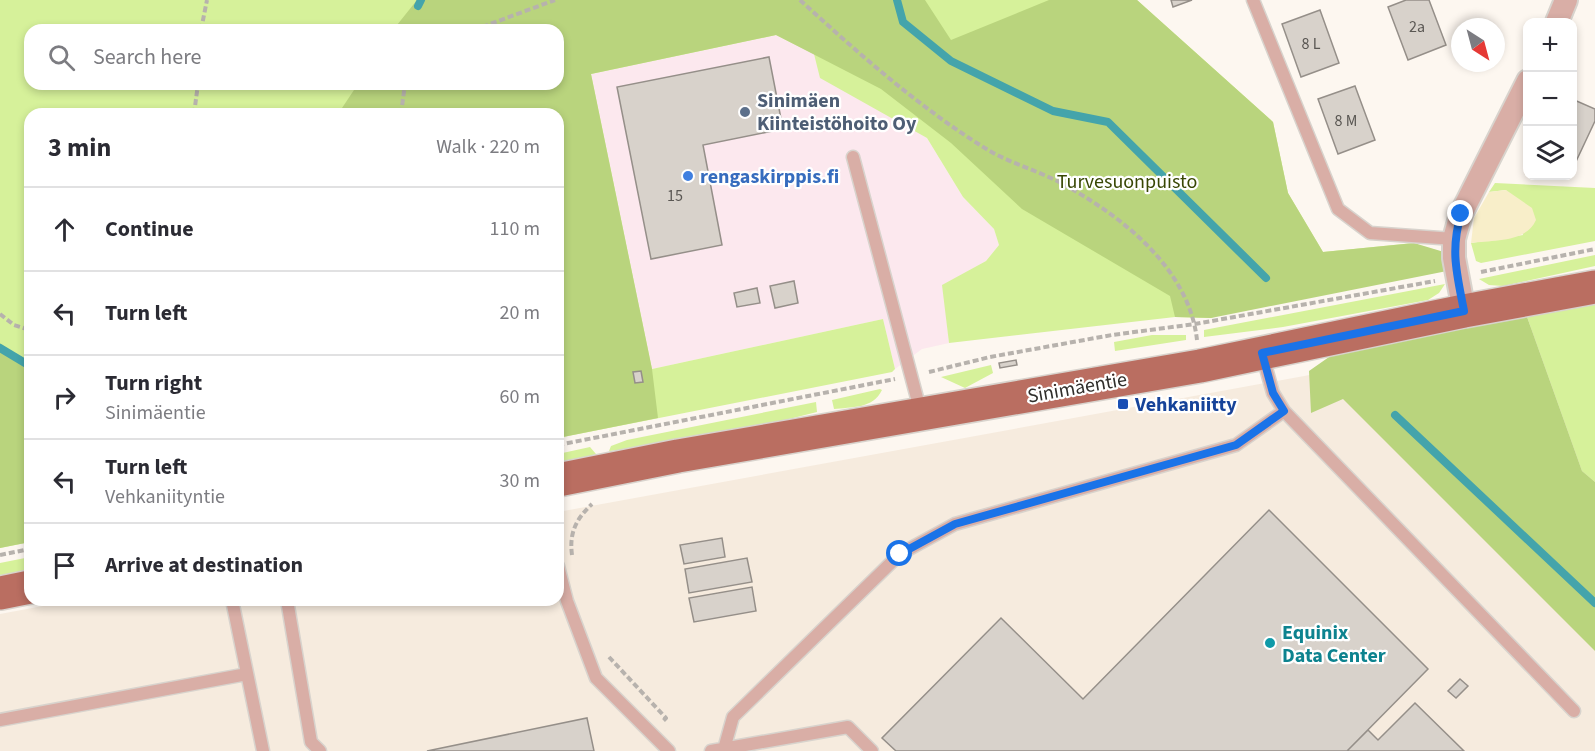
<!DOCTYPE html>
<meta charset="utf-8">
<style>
:root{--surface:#fff;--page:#f2f2f3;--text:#2b2b33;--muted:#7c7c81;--line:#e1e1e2}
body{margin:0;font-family:"Source Sans 3",sans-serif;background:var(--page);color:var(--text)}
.controls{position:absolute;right:18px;top:18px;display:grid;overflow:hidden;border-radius:12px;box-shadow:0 3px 9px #0003}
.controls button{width:54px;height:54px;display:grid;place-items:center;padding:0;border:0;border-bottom:2px solid var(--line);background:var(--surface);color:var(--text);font:30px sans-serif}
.compass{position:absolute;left:1451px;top:18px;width:54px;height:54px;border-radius:50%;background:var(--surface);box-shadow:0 3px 9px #0003;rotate:144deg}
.stop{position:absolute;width:18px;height:18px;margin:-14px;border:4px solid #1a73e8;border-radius:50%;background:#fff}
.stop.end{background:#1a73e8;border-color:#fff;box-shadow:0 2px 6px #0008}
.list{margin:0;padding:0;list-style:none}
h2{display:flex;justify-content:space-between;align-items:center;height:78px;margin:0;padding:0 24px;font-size:26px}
h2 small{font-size:20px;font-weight:400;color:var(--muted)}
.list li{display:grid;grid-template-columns:39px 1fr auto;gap:18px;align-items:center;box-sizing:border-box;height:84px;padding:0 24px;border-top:2px solid var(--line)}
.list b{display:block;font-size:22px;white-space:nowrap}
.list p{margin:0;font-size:20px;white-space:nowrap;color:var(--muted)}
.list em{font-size:20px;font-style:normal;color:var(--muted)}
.icon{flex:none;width:33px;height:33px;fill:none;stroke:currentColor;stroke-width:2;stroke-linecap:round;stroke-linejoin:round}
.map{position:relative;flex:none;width:1595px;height:751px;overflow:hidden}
.search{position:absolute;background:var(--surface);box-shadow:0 3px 9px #0003;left:24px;top:24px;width:540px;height:66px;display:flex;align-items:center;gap:15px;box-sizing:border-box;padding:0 21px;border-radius:18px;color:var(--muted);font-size:22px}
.panel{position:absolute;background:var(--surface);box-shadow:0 3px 9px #0003;left:24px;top:108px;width:540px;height:498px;border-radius:18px}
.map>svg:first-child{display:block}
</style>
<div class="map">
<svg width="1595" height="751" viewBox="0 0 1595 751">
<rect width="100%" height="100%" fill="#fdf7f0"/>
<path fill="#f6ebde" d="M1595,313V751H0V614L75,600H558V512L1315,374Z"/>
<path fill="#fce8ee" d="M776,35L814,54L881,110L927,138L963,197L994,229L999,245L986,261L943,285L949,343L922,349L895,369L883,319L652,369L591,74Z"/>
<path fill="#d6f19a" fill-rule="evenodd" d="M0,0H1137L1273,122L1288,193L1323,252L1414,243L1211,318L1175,317L949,343L942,285L986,261L999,245L994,229L963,197L927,138L820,78L814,54L776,35L591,74L652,369L883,319L895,369L892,372L558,438V114H30V542L0,548ZM30,30H558V84H30Z
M1495,183L1595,188V241L1481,263L1476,261L1471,243L1523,235L1506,190L1489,192Z
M1595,255V266L1503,286L1489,285L1479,279Z
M1445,284L1439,293L1428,300L1283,327L1204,337V330Z
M1595,299V482L1582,471L1526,314Z
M1152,335H1186V340L1115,351L1114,342Z
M991,365L993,373L965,388L941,377Z
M880,389L882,390C873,409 851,407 834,409L832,400Z
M816,402L817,412C746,430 683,444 609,451L611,446L627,440Z
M590,447L596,454L558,467V454Z
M30,557V574L0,579V563Z"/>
<path fill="#b9d47d" d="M417,0H925L951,40L1049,0H1137L1273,122L1288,193L1323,252L1414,243L1444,252L1447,271L1211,318L1175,317L1170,296L1022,209L951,143L881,89L776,35L591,74L652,369L658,418L558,438V114H343L342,108L358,84H558V30H393Z
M1526,314L1582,471L1595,482V651L1343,399L1311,413L1309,371L1339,350Z
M0,343L30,367V542L0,548Z"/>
<path fill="#f8eec9" d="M1506,190L1532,208L1536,220C1526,243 1493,240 1471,243L1474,218L1489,192Z"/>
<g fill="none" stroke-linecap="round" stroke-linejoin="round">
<path stroke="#44a4ab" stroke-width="8" d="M897,0L903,22L951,61L1053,111L1108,122L1266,278
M418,6L421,0
M0,348L30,366
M1395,415L1595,603"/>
</g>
<path fill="#d8d2cb" stroke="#958f89" stroke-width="1.5" d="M1171,0H1192L1173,7Z
M1406,0H1429L1446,45L1408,60L1388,7Z
M1320,10L1339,63L1301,77L1282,24Z
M769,57L783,129L703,145L722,245L651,259L617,87Z
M1355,86L1375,140L1338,154L1318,99Z
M1572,99L1595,109V121L1572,170Z
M794,281L798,303L775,308L770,286Z
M757,288L760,303L737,307L734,293Z
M1016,360L1017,365L1000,368L999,363Z
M641,371L643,382L635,383L633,372Z
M1269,510L1428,669L1347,751H896L882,738L1001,618L1083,699Z
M722,538L725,557L684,564L680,545Z
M747,558L752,582L689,593L685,569Z
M752,587L756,611L694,622L689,598Z
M1460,679L1468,686L1456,698L1448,691Z
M1415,703L1464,751H1347L1368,730L1378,740Z
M587,718L594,751H427Z"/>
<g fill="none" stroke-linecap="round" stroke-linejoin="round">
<defs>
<path id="lane" d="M1253,0L1338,209L1370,233L1454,239
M853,157L921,413
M1262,354L1273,393L1284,411L1574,711
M558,566L567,601L596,678L669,751
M232,600L263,751
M287,600L311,742L320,751
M0,720L247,674
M724,749L733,717L900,554L955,524L1236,445L1284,411
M711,751L848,727L872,751"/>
<path id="street" d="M1557,22L1566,0
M1464,311L1454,258V239L1461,214L1528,81"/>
<path id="primary" d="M558,480L678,456L1200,366L1464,311L1595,287
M0,593L30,587"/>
</defs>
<use href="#lane" stroke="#d8d3cd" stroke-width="15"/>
<use href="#street" stroke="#d8d3cd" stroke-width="26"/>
<use href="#primary" stroke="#d8d3cd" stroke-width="36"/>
<path stroke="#b7b2ad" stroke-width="4" stroke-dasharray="6 3" stroke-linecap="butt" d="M800,0C858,53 921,109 988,150C1010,163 1036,170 1059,182C1119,214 1189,267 1197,340
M201,30L207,0
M474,30L555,0
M194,114L198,84
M401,114L405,84
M1481,272L1595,249
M0,314L14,325L30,330
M929,372L990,357L1112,335L1195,324L1435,281
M558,445L895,379
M0,555L30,549
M572,555C569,533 576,519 592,504
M609,657L666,718L663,721"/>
<use href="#lane" stroke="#d9aea6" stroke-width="12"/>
<use href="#street" stroke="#d9aea6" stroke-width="22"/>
<use href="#primary" stroke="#ba6e61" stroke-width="33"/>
</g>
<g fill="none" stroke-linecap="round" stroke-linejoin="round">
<path stroke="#1a73e8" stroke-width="8" d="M900,554L955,524L1236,445L1284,411L1273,393L1262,353L1464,311C1457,274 1450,251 1461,214"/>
</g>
<circle fill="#5c6f8a" stroke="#fff" stroke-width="2" cx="745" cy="112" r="6"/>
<circle fill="#3f7fe0" stroke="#fff" stroke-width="2" cx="688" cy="176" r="6"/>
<rect fill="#1a4fb4" stroke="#fff" stroke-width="2" x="1117" y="398" width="12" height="12" rx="3"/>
<circle fill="#0f9aa8" stroke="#fff" stroke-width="2" cx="1270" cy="643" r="6"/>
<g text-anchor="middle" stroke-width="4.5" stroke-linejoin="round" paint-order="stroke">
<g font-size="16" fill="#5a5753">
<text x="1417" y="32">2a</text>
<text x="1311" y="49">8 L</text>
<text x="1346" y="126">8 M</text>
<text x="675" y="201">15</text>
</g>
<g font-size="20" font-weight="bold" fill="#4e5e75" stroke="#fff" text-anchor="start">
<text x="757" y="107">Sinimäen<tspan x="757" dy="23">Kiinteistöhoito Oy</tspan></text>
</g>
<g font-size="20" font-weight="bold" fill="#366cbe" stroke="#fff" text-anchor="start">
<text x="700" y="183">rengaskirppis.fi</text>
</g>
<g font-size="20" fill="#384704" stroke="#fff">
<text x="1127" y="188">Turvesuonpuisto</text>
</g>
<g font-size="20" fill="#302e2b" stroke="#fff">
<text transform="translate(1077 387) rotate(-10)" y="7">Sinimäentie</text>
</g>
<g font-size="20" font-weight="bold" fill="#164399" stroke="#fff" text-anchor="start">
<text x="1135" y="411">Vehkaniitty</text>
</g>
<g font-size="20" font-weight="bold" fill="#0d838f" stroke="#fff" text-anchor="start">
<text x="1282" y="639">Equinix<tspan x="1282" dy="23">Data Center</tspan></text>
</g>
</g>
</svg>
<div class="controls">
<button>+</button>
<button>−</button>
<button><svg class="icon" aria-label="layers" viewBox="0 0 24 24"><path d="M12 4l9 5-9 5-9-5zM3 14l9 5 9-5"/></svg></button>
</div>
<svg class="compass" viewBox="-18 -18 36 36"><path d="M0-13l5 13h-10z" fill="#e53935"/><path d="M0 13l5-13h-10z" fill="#7c7c81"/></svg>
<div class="stop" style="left:900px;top:554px"></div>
<div class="stop end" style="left:1461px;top:214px"></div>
<div class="search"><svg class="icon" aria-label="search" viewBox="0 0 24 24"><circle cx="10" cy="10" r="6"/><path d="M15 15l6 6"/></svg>Search here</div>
<section class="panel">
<h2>3 min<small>Walk · 220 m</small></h2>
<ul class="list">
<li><svg class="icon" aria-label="ahead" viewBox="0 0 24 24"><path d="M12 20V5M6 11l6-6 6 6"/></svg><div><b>Continue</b></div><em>110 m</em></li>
<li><svg class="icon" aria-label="left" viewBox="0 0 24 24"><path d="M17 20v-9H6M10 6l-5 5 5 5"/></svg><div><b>Turn left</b></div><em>20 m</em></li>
<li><svg class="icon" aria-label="right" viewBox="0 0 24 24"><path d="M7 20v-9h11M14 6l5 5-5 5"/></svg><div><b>Turn right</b><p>Sinimäentie</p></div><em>60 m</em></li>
<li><svg class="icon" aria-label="left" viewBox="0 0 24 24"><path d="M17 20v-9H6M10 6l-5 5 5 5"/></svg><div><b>Turn left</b><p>Vehkaniityntie</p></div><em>30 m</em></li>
<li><svg class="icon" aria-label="arrive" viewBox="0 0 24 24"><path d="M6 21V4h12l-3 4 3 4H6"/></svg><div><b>Arrive at destination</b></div></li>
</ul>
</section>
</div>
